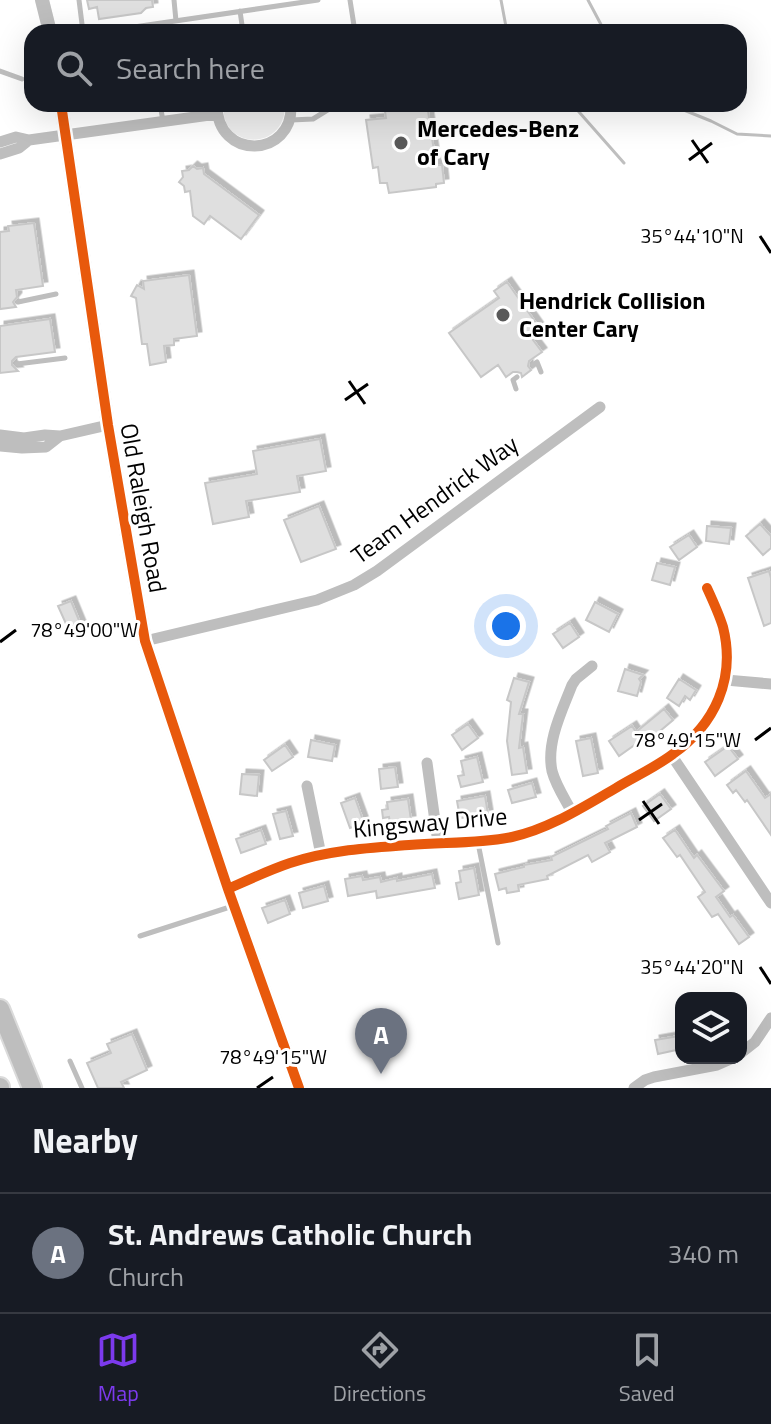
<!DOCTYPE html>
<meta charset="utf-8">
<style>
:root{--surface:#171b24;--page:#242831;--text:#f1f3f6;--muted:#9ea1a6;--line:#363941;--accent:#7c3aed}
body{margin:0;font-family:"Titillium Web",sans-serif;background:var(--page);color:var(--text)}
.controls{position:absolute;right:24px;bottom:24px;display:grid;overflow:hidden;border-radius:16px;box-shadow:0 8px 32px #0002}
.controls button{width:72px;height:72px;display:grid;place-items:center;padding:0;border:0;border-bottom:2px solid var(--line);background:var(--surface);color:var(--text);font:40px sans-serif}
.you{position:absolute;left:506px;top:626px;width:28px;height:28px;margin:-20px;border:6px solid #fff;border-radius:50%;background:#1a73e8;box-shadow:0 0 0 12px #1a73e833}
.badge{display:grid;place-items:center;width:52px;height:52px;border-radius:50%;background:var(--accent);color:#fff;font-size:26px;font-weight:700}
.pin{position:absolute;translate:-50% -66px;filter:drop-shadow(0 2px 4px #0008)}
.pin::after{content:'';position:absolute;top:42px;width:28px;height:24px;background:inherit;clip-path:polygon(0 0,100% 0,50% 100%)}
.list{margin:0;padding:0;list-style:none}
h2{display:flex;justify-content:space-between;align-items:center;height:104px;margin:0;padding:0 32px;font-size:34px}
h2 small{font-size:26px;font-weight:400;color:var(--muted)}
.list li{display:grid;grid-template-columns:52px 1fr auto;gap:24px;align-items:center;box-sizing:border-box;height:120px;padding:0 32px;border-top:2px solid var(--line)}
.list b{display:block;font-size:30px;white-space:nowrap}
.list p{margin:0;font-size:26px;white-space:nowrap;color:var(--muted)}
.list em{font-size:26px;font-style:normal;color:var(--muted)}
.icon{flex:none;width:44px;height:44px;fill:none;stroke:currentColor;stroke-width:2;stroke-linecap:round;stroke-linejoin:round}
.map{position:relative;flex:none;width:771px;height:1088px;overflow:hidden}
.search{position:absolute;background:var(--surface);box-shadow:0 8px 32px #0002;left:24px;right:24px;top:24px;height:88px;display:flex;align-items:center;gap:20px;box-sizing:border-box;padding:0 28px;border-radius:24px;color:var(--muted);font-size:30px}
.sheet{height:224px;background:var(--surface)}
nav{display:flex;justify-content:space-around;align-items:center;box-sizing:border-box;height:112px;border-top:2px solid var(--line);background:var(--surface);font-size:22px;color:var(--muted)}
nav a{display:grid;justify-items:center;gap:4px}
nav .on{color:var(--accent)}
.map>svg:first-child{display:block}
</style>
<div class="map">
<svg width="771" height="1088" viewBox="0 0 771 1088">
<defs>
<filter id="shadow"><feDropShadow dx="4.5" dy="-4.5" stdDeviation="0" flood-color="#0004"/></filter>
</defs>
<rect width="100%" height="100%" fill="#fff"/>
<path fill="#ececec" d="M224,104H285C286,154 218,149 224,104Z"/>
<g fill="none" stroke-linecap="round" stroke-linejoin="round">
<path stroke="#bfbfbf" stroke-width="3" d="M501,0L507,32
M588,0L605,32
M572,104L624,163
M669,104L711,121L737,134L771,136"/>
</g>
<path fill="#dfdfdf" stroke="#c7c7c7" stroke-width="2" filter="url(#shadow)" d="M87,0H152L153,7L146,8L141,13L99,19L97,7L89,9Z
M384,104H427L436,165H442L444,183L436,184V187L389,193L387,183H380L378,167L373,168L366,120L386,118Z
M193,166L197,169L203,168L204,174L259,215L241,239L210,216L204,224L193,216L190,191L185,192L184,186L179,182L183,177L182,171L189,170Z
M34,223L43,286L16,290L17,297L13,302L16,307L0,309V232L9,231L8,226Z
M189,275L197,336L174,339V345L164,346L166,362L150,365L147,344H142L136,298L131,296L137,285L144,289L143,281Z
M507,282L543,333L533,340L542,352L529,361L528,366L531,370L522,377L521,373L517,372H513L506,377L498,365L481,377L449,333L499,298L494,291Z
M50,319L55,352L16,357L12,361V365L18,371L0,373V326Z
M320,439L326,471L297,476L300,492L246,501L249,517L213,524L205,483L257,474L253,451Z
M319,506L336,549L301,562L284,520Z
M760,524L771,536V548L763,555L746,536Z
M707,526L731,528L729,544L706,541Z
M689,535L697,547L679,560L670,547Z
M657,563L675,567L670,585L652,580Z
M769,571L771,578V623L764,626L748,578Z
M71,601L83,630L71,635L58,606Z
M595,602L618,614L609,632L586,620Z
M570,623L579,637L563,648L553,634Z
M625,669L643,675L639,679L641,682L637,696L618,691Z
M514,678L529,682L519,714H523L519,748L523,747L527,773L512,775L507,741L511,702L507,700Z
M679,679L696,690L690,700L685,696L679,706L667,698Z
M664,709L673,720L653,737L650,734L619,756L609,741L632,726L636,732Z
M468,724L478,738L462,750L452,735Z
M591,738L598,773L583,776L576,741Z
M311,740L335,745L332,761L308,757Z
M285,745L293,757L272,771L264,760Z
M728,746L738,759L715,776L705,762Z
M477,757L483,782L461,787L458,776L464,775L461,761Z
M395,767L398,787L381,789L379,769Z
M746,771L765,798L771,794V835L747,800L745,802L736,790L733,793L727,785Z
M242,774L259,775L257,796L240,794Z
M532,783L536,797L512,803L508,790Z
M660,794L671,809L654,821L643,806Z
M485,796L488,814L460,818L457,801Z
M355,798L364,823L350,828L341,803Z
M408,799L411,820L390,823L389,817L383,818L382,810L388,809L387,802Z
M286,811L293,836L280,839L273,814Z
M631,813L637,827L605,843L610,852L592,862L588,855L547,876L548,879L518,885L519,891L507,893L506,888L499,890L495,874L524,867V865L552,860L551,857L608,829L606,826Z
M261,830L266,844L241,853L236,839Z
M675,830L694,858L697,855L724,891L716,897L730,917L733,915L749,937L739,944L718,914L712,917L698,897L705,892L680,855L677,857L663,838Z
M474,868L479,895L459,899L456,883L461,882L459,871Z
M432,874L435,888L377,898L376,891L348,896L345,879L362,876L363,880L380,877L381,882L397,878V881Z
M324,886L328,901L303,908L299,893Z
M285,900L290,914L268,923L262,908Z
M132,1034L147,1070L121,1082L124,1088H98L87,1063L111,1053L107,1044Z
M679,1036L681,1049L658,1054L655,1040Z"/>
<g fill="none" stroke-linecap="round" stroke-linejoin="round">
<defs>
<path id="trunk" d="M0,1009L32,1088
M0,1087V1088"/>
</defs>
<use href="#trunk" stroke="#dbdbdb" stroke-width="22"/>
<path stroke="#bebebe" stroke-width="5" d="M79,0L83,32
M174,0L176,21
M350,0L355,32
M240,11L243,32
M100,32L318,0
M0,71L22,79
M160,104L163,121
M366,104V107
M291,120L313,119L334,106L344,104
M18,302L56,294
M17,364L65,358
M533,365L537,362L541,372
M516,389L513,380L517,377
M478,843L498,943
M140,936L233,906
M70,1061L82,1088"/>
<path stroke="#bebebe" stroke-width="11" d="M217,104C216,161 294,159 291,104
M0,142L16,137L29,140L217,114
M0,154L19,148L29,140
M0,435L24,438L45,435L60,436L108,425
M0,446L22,448L46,447L60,436
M145,641L317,600L354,585L377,571L600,407
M726,680L771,684
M672,756L771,903
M427,763L438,843
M307,786L321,855
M572,812C565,799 556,786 552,771C546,742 562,711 572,685L576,679L592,666
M228,889C248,880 269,870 290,863C328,850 369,848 409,845C444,842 478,844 512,837C549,829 583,807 616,788C634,777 656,767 673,754C715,724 736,679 723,627C719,614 713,601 707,588
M741,1053L755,1042L771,1018
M634,1088L645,1080L654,1077L717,1065L733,1058"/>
<path stroke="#bebebe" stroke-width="14" d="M42,0L50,32
M61,104L108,425L145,641L228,889L299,1088"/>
<use href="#trunk" stroke="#bebebe" stroke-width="18"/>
<defs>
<path id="cycleway" d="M61,104L108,425L145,641L228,889L299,1088
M228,889C248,880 269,870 290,863C328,850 369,848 409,845C444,842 478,844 512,837C549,829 583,807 616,788C634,777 656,767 673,754C715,724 736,679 723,627C719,614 713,601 707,588"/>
</defs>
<use href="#cycleway" stroke="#fff" stroke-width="15"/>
<use href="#cycleway" stroke="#e8590c" stroke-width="10"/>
</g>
<path fill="none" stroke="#000" stroke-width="3" d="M692,140L708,163M689,160L712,143M760,236L771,253M349,381L365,404M345,400L368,384M0,642L16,630M755,740L771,728M643,801L659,824M639,820L662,804M760,967L771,984M257,1088L273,1077"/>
<g fill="#595959" stroke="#fff" stroke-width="3">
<circle cx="401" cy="143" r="8"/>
<circle cx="503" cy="315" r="8"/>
</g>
<g text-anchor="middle" stroke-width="6" stroke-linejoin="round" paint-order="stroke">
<g font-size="24" font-weight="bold" fill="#000" stroke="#fff" text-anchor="start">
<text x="417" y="137">Mercedes-Benz<tspan x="417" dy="28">of Cary</tspan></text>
<text x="519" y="309">Hendrick Collision<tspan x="519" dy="28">Center Cary</tspan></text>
</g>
<g font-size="24" fill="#000" stroke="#fff">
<text transform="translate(435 500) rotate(-36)" y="8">Team Hendrick Way</text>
<text transform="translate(143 508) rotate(80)" y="8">Old Raleigh Road</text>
<text transform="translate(430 823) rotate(-5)" y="8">Kingsway Drive</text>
</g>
</g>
<g font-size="20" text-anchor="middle" fill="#000" stroke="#fff" stroke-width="6" stroke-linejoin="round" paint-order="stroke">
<text x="692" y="243">35°44'10"N</text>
<text x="84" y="637">78°49'00"W</text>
<text x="687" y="747">78°49'15"W</text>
<text x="692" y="974">35°44'20"N</text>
<text x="273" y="1064">78°49'15"W</text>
</g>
</svg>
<div class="controls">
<button><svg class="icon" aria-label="layers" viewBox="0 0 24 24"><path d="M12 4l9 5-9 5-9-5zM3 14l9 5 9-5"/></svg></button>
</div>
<div class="you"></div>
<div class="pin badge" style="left:381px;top:1074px;background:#6b7280">A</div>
<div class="search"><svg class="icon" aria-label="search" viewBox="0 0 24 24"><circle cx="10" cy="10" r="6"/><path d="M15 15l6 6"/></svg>Search here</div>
</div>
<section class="sheet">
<h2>Nearby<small></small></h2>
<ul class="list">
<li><span class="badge" style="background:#6b7280">A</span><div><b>St. Andrews Catholic Church</b><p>Church</p></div><em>340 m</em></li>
</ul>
</section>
<nav>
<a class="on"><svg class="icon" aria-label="map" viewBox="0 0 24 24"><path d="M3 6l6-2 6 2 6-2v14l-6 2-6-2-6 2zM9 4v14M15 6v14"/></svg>Map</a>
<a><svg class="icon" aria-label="directions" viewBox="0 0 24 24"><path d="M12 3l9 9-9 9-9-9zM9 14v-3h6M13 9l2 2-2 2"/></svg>Directions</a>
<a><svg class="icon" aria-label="saved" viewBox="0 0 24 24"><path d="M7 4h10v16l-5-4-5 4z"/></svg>Saved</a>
</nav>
